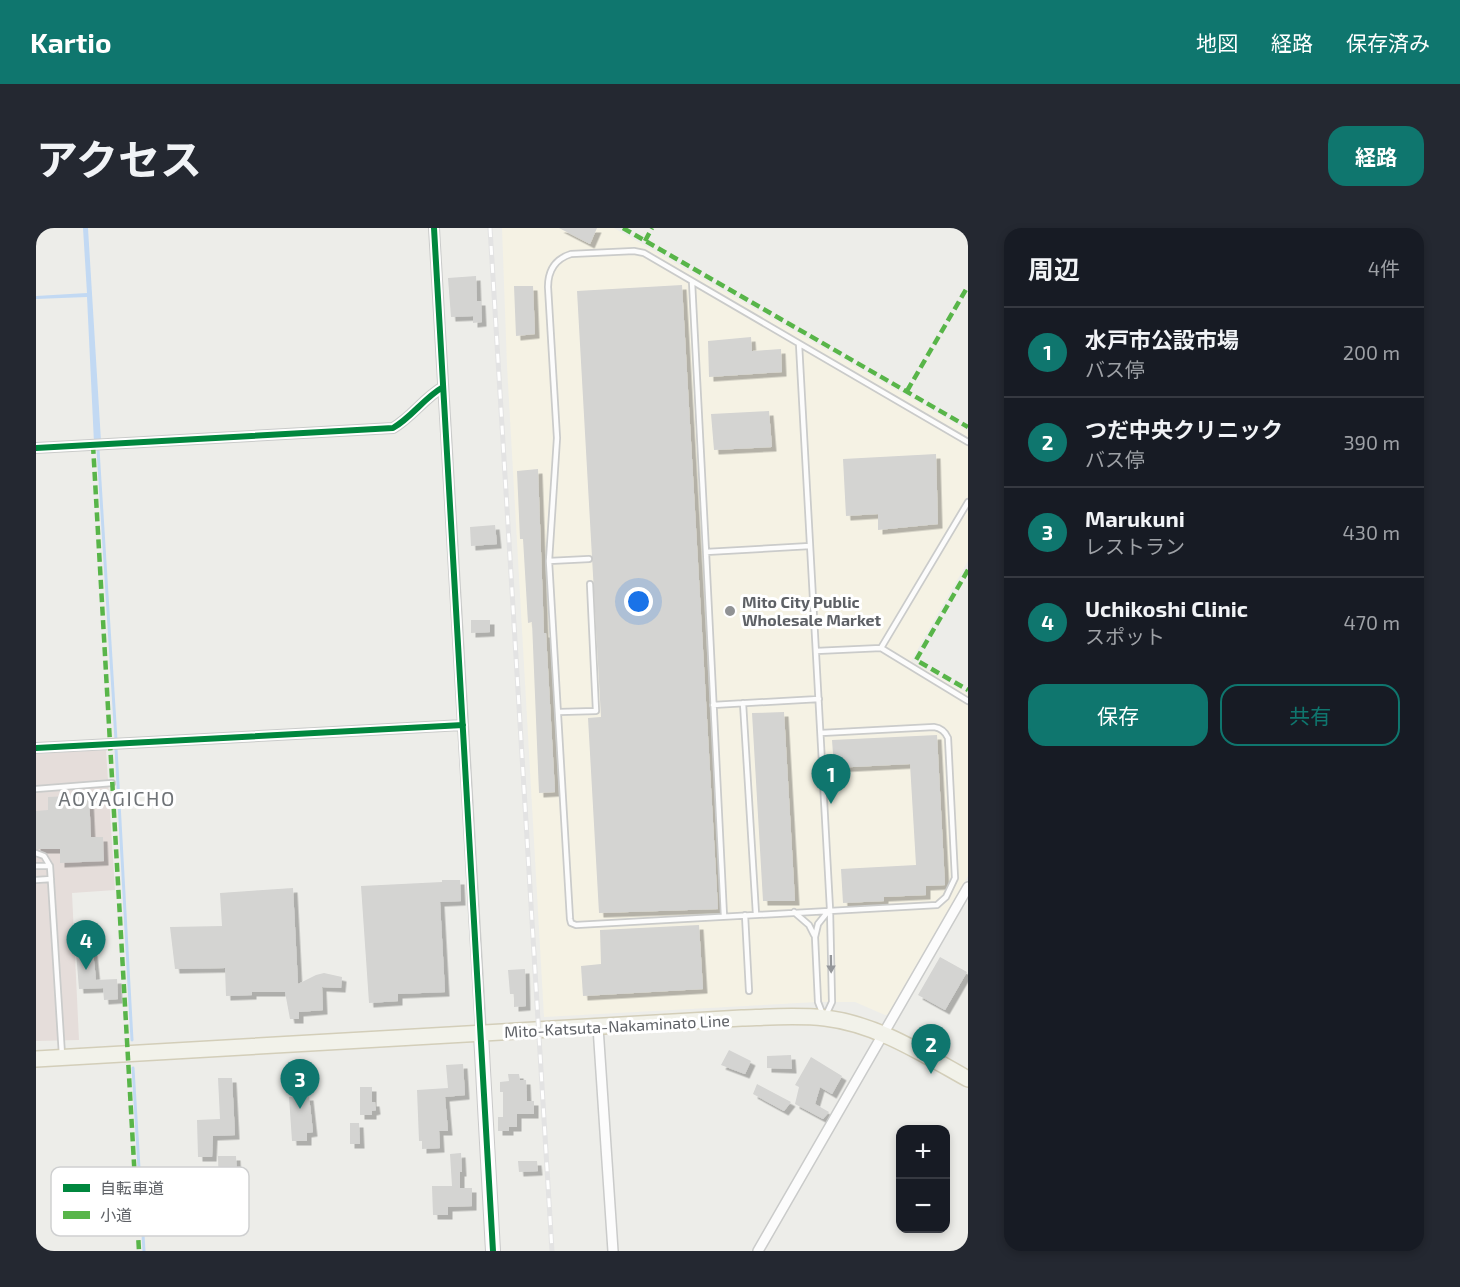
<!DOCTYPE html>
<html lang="ja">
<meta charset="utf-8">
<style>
:root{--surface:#171b24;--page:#242831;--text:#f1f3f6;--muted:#9ea1a6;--line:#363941;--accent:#0f766e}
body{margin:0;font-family:"Exo 2","Noto Sans JP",sans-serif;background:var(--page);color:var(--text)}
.controls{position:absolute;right:18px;bottom:18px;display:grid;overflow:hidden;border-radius:12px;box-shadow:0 3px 9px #0003}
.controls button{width:54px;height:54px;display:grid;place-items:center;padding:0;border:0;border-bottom:2px solid var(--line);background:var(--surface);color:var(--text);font:30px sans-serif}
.you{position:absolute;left:603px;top:374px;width:21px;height:21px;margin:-15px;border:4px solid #fff;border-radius:50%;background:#1a73e8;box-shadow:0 0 0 9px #1a73e833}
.badge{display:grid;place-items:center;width:39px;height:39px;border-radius:50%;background:var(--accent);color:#fff;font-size:20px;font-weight:700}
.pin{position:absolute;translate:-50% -50px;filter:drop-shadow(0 2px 3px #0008)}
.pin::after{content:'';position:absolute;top:32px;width:21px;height:18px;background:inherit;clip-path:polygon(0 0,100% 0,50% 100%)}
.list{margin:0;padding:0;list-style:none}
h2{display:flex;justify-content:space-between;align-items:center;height:78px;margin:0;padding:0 24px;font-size:26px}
h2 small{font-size:20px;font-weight:400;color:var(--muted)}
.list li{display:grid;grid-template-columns:39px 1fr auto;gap:18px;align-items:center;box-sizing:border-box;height:90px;padding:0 24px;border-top:2px solid var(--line)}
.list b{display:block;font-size:22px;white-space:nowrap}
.list p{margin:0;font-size:20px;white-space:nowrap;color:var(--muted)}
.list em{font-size:20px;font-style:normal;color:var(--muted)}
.actions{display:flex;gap:12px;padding:18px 24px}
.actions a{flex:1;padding:14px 0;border:2px solid var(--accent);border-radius:18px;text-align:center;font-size:21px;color:var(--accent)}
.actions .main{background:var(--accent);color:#fff}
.map{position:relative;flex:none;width:932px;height:1023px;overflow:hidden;border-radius:18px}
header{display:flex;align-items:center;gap:36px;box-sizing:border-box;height:84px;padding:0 30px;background:var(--accent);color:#fff}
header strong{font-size:28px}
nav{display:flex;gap:33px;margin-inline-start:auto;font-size:21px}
.intro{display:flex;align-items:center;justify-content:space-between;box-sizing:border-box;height:144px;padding:0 36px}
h1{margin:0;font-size:42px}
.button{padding:15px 27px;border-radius:18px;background:var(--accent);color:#fff;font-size:21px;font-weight:700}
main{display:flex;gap:36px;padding:0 36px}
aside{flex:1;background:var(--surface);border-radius:18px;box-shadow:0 3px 9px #0003}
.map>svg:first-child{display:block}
</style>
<header>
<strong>Kartio</strong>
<nav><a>地図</a><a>経路</a><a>保存済み</a></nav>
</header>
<div class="intro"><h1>アクセス</h1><a class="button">経路</a></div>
<main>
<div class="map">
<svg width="932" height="1023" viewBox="0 0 932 1023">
<defs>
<filter id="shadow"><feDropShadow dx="4.5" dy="4.5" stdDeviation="0" flood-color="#0004"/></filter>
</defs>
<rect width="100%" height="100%" fill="#edede9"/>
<path fill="#f5f2e4" d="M466,0H578L932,203V333L875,433L932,466V648L854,786L849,787L819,774H782L508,789L471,138Z"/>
<path fill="#e5ddda" d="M70,522L79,662L36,665L43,812L0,813V526Z"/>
<path fill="#c2d9f3" d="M47,0H52L65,213L58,215L51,69L0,71V68L51,65Z"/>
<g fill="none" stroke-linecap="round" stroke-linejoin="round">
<path stroke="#c2d9f3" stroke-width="3" d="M62,221L80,512
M80,520L96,812
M97,840L108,1023"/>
</g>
<path fill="#d4d4d2" filter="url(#shadow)" d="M523,0H561L554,16Z
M440,48L441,73H445L446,94L437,95V88L415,89L412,50Z
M646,57L682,681L563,685L552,490L565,489L541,63Z
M478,58H497L499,106L480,108Z
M715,109L716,123L745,121L746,144L673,149L672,113Z
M733,183L736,219L678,222L675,186Z
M900,226L902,296L842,302V286L810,288L807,231Z
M502,241L508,405H510L519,564L503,565L496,394L492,395L487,311H484L481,243Z
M459,297L461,316L435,318L434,299Z
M435,392H454V404L435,405Z
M748,484L759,673H727L716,485Z
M901,507L909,657L890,658V667L848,669V673L807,675L805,641L880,637L874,536L798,540L796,512Z
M53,567L55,609H67L68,633L24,635V621H0V583L12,582V569Z
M406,652H424L425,673L404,674L409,764L362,766V773L333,775L325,658L406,654Z
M257,660L262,756L280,747L288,745L306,749L305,760L286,759L287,782L263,784V791H254L249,764H216V767L190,768L189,740L139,741L134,699L186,698L184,665Z
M663,697L667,761L547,768L545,738L565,736L564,702Z
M57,723L60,752L81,751L82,771L68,772L67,760L43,761L40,724Z
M904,729L931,744L909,782L882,767Z
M489,741L490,778L478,779V766H474L472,742Z
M693,822L715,833L709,846L685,837Z
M755,827L756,841L731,840V828Z
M775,829L806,848L796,866L784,859L779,876L793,884L787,891L759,876L763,859L759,857Z
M427,836L429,867L409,869L412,903H403L404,920L386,921V913H383L381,862L412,860L410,837Z
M472,846H483L484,852H490L491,873H498V886H481V899H473V903H462V889H467V864H464V854L473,853Z
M182,850H196L199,907L177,908L176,929H162L161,892L184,891Z
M721,856L755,874L748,883L717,866Z
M324,859H336V874H339L340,882L336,883V887H324Z
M273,868L277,904L271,905V913H256L253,869Z
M314,895H323L324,916H314Z
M425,925L426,944H424V960H436V978L412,979V987H397L396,958H416L414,926Z
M182,928H200L202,962L183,963Z
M482,933H501L502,943L483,944Z"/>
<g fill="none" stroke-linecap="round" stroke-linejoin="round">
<defs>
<path id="lane" d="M656,54L670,324
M763,116L794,681L796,774L790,787
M513,333L553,331
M845,420L932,473
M780,423L845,420L932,274
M707,475L720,686
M677,477L783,471
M523,484L560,483L554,356
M785,505L898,499C905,500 909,503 912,510L919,650L910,669L901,677L540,697L535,695L534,691L513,333L521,210L512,59C512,42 519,31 535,26L598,23L608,25L932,214
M0,561L76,555
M0,625L8,628L14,638L26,827
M0,638H14
M0,652L15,651
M758,684L773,697L778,707
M709,687L713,763
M688,688L670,324L774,318
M787,787L782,774L779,709L782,696L794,681"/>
<path id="street" d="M398,0L445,806
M0,220L357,200C376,189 388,170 407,159
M0,520L427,497
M562,799L577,1023
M722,1023L932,659"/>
<path id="secondary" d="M445,806L457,1023"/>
<path id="primary" d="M0,831L706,790C734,789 762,787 789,790C841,796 887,826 932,851"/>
</defs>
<use href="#lane" stroke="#cacbca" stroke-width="8"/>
<use href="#street" stroke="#cacbca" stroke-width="12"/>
<use href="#secondary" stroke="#c9c9c9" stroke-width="16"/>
<use href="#primary" stroke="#d3ceb9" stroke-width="18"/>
<use href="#lane" stroke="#fcfcfc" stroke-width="4.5"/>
<use href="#street" stroke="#fcfcfc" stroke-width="9"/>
<use href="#secondary" stroke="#fcfcfc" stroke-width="14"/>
<use href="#primary" stroke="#f2f2ea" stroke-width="15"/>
<defs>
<path id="rail" d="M454,0L516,1023"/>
</defs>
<use href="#rail" stroke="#e3e3e3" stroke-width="5"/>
<use href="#rail" stroke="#fff" stroke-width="3" stroke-dasharray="9" stroke-linecap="butt"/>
<path stroke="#58b549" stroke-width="4.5" stroke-dasharray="9 4.5" stroke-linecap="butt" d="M587,0L932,199
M930,0L932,1
M609,13L616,0
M871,163L932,58
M57,217L103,1023
M932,342L880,432L932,462"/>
<defs>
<path id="cycleway" d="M398,0L457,1023
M0,220L357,200C376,189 388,170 407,159
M0,520L427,497"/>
</defs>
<use href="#cycleway" stroke="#fff" stroke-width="10"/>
<use href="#cycleway" stroke="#00873e" stroke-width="6"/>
</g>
<defs><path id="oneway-solid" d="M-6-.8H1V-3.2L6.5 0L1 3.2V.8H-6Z" transform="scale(1.5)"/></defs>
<use fill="#95979a" href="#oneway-solid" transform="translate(795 736) rotate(89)"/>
<circle fill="#909294" stroke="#fff" stroke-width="2" cx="694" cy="383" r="6"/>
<g text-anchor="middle" stroke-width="6" stroke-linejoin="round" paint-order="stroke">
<g font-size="16" font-weight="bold" fill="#5e6166" stroke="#fff" text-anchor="start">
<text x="706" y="380">Mito City Public<tspan x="706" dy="18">Wholesale Market</tspan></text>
</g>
<g font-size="16" fill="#5e6166" stroke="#fff">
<text transform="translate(581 798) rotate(-3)" y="6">Mito-Katsuta-Nakaminato Line</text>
</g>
<g font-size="20" letter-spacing="1.5" fill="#6f7377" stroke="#fff">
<text x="81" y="578">AOYAGICHO</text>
</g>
</g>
<rect x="15" y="939" width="198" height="69" rx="9" fill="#fff" stroke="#cfd0d1" stroke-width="1.5"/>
<rect x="27" y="956" width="27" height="8" fill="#00873e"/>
<rect x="27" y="983" width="27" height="8" fill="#58b549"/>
<g font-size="16" fill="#5e6166">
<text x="64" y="966">自転車道</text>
<text x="64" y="993">小道</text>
</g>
</svg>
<div class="controls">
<button>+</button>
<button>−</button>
</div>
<div class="you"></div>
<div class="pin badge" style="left:795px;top:576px">1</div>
<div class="pin badge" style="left:895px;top:846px">2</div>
<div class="pin badge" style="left:264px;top:881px">3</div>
<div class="pin badge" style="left:50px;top:742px">4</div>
</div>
<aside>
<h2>周辺<small>4件</small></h2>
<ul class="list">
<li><span class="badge">1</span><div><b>水戸市公設市場</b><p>バス停</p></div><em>200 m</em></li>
<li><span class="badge">2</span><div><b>つだ中央クリニック</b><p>バス停</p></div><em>390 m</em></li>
<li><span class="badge">3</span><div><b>Marukuni</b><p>レストラン</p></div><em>430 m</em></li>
<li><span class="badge">4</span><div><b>Uchikoshi Clinic</b><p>スポット</p></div><em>470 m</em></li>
</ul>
<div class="actions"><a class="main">保存</a><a>共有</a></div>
</aside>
</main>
